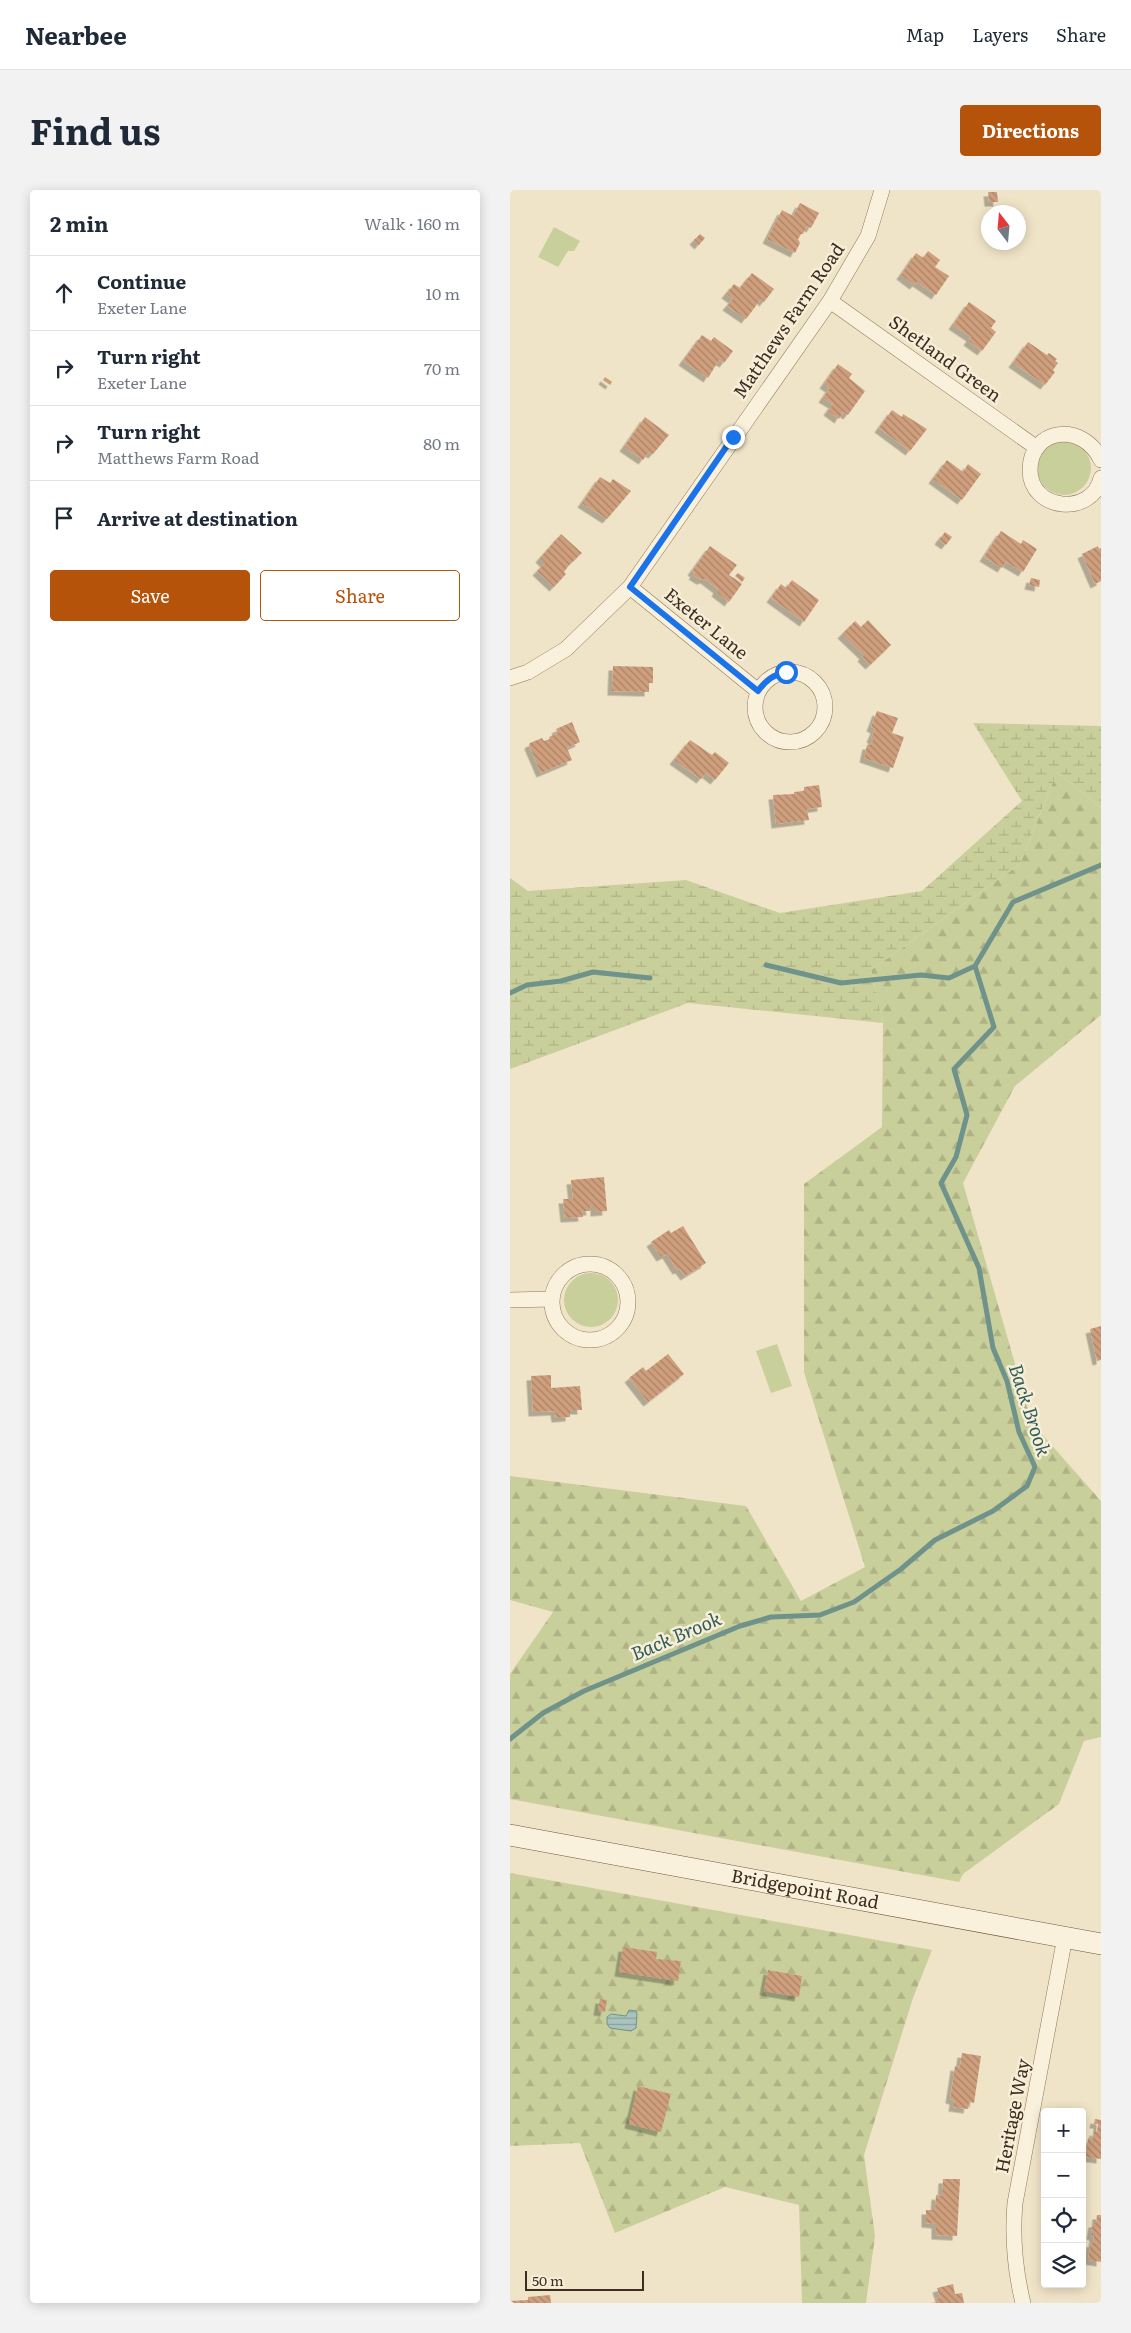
<!DOCTYPE html>
<meta charset="utf-8">
<style>
:root{--surface:#fff;--page:#f2f2f3;--text:#1f2937;--muted:#747a83;--line:#e0e1e3;--accent:#b45309}
body{margin:0;font-family:Literata,serif;background:var(--page);color:var(--text)}
.controls{position:absolute;right:15px;bottom:15px;display:grid;overflow:hidden;border-radius:5px;box-shadow:0 2px 12px #0003}
.controls button{width:45px;height:45px;display:grid;place-items:center;padding:0;border:0;border-bottom:1px solid var(--line);background:var(--surface);color:var(--text);font:25px sans-serif}
.compass{position:absolute;left:471px;top:15px;width:45px;height:45px;border-radius:50%;background:var(--surface);box-shadow:0 2px 12px #0003;rotate:344deg}
.scale{position:absolute;left:15px;bottom:12px;width:119px;box-sizing:border-box;padding-left:5px;border:2px solid #3d2e20;border-top:0;font-size:14px;line-height:18px;white-space:nowrap;color:#3d2e20;-webkit-text-stroke:4px #f7eed8;paint-order:stroke}
.stop{position:absolute;width:15px;height:15px;margin:-11px;border:4px solid #1a73e8;border-radius:50%;background:#fff}
.stop.end{background:#1a73e8;border-color:#fff;box-shadow:0 1px 5px #0008}
.list{margin:0;padding:0;list-style:none}
h2{display:flex;justify-content:space-between;align-items:center;height:65px;margin:0;padding:0 20px;font-size:21px}
h2 small{font-size:16px;font-weight:400;color:var(--muted)}
.list li{display:grid;grid-template-columns:32px 1fr auto;gap:15px;align-items:center;box-sizing:border-box;height:75px;padding:0 20px;border-top:1px solid var(--line)}
.list b{display:block;font-size:19px;white-space:nowrap}
.list p{margin:0;font-size:16px;white-space:nowrap;color:var(--muted)}
.list em{font-size:16px;font-style:normal;color:var(--muted)}
.actions{display:flex;gap:10px;padding:15px 20px}
.actions a{flex:1;padding:11px 0;border:1px solid var(--accent);border-radius:5px;text-align:center;font-size:18px;color:var(--accent)}
.actions .main{background:var(--accent);color:#fff}
.icon{flex:none;width:28px;height:28px;fill:none;stroke:currentColor;stroke-width:2;stroke-linecap:round;stroke-linejoin:round}
.map{position:relative;flex:none;width:591px;height:2113px;overflow:hidden;border-radius:5px}
header{display:flex;align-items:center;gap:30px;box-sizing:border-box;height:70px;padding:0 25px;background:var(--surface);border-bottom:1px solid var(--line)}
header strong{font-size:24px}
nav{display:flex;gap:28px;margin-inline-start:auto;font-size:18px}
.intro{display:flex;align-items:center;justify-content:space-between;box-sizing:border-box;height:120px;padding:0 30px}
h1{margin:0;font-size:35px}
.button{padding:12px 22px;border-radius:5px;background:var(--accent);color:#fff;font-size:18px;font-weight:700}
main{display:flex;gap:30px;padding:0 30px}
aside{flex:1;background:var(--surface);border-radius:5px;box-shadow:0 2px 12px #0003}
.map>svg:first-child{display:block}
</style>
<header>
<strong>Nearbee</strong>
<nav><a>Map</a><a>Layers</a><a>Share</a></nav>
</header>
<div class="intro"><h1>Find us</h1><a class="button">Directions</a></div>
<main>
<aside>
<h2>2 min<small>Walk · 160 m</small></h2>
<ul class="list">
<li><svg class="icon" aria-label="ahead" viewBox="0 0 24 24"><path d="M12 20V5M6 11l6-6 6 6"/></svg><div><b>Continue</b><p>Exeter Lane</p></div><em>10 m</em></li>
<li><svg class="icon" aria-label="right" viewBox="0 0 24 24"><path d="M7 20v-9h11M14 6l5 5-5 5"/></svg><div><b>Turn right</b><p>Exeter Lane</p></div><em>70 m</em></li>
<li><svg class="icon" aria-label="right" viewBox="0 0 24 24"><path d="M7 20v-9h11M14 6l5 5-5 5"/></svg><div><b>Turn right</b><p>Matthews Farm Road</p></div><em>80 m</em></li>
<li><svg class="icon" aria-label="arrive" viewBox="0 0 24 24"><path d="M6 21V4h12l-3 4 3 4H6"/></svg><div><b>Arrive at destination</b></div></li>
</ul>
<div class="actions"><a class="main">Save</a><a>Share</a></div>
</aside>
<div class="map">
<svg width="591" height="2113" viewBox="0 0 591 2113">
<defs>
<pattern id="forest-firs" width="22" height="20" patternUnits="userSpaceOnUse" patternTransform="scale(1.25)"><rect width="22" height="20" fill="#c9cf9b"/><path d="M5 1l3.5 6h-7zM16 11l3.5 6h-7z" fill="#aeb285"/></pattern>
<pattern id="wetland-marsh" width="20" height="14" patternUnits="userSpaceOnUse" patternTransform="scale(1.25)"><rect width="20" height="14" fill="#c9cf9b"/><path d="M1 5h8M5 5V1M11 12h8M15 12V8" fill="none" stroke="#aeb285"/></pattern>
<pattern id="water-rules" width="6" height="5" patternUnits="userSpaceOnUse" patternTransform="scale(1.25)"><rect width="6" height="5" fill="#a9c4bc"/><path d="M0 2.5h6" fill="none" stroke="#8ba098"/></pattern>
<pattern id="building-back-hatch" width="6" height="6" patternUnits="userSpaceOnUse" patternTransform="scale(1.25)"><rect width="6" height="6" fill="#cf9f7d"/><path d="M-1 5l2 2M0 0l6 6M5-1l2 2" fill="none" stroke="#a98266"/></pattern>
<filter id="shadow"><feDropShadow dx="-4.5" dy="4.5" stdDeviation="0" flood-color="#0004"/></filter>
</defs>
<rect width="100%" height="100%" fill="#f0e4c8"/>
<path fill="#c9cf9b" d="M44,37L70,51L64,61H58L48,77L28,67Z
M527 278a27 27 0 1 1 54 0a27 27 0 1 1-54 0Z
M54 1110a27 27 0 1 1 54 0a27 27 0 1 1-54 0Z
M267,1154L282,1196L261,1203L246,1161Z"/>
<path fill="url(#forest-firs)" d="M547,582L591,618V825L505,896L453,993L522,1233L591,1311V1547L574,1551L549,1614L453,1684L449,1692L0,1609V1484L43,1422L0,1410V1286L236,1316L291,1411L355,1377L294,1182V994L372,937L373,833L361,780L510,674Z
M0,1683L422,1760L403,1808L354,1965L365,2046L356,2113H292L289,2015L215,1997L105,2043L70,1953L0,1956Z"/>
<path fill="url(#wetland-marsh)" d="M463,533L591,536V618L547,582L510,674L361,780L373,833L178,813L0,879V688L18,701L176,690L270,723L412,701L512,611Z"/>
<path fill="url(#water-rules)" stroke="#6f938a" d="M119,1820L126,1821L127,1824L126,1838L121,1841L100,1838L97,1834V1827L101,1824L116,1826Z"/>
<g fill="none" stroke-linecap="round" stroke-linejoin="round">
<path stroke="#6f938a" stroke-width="5" d="M256,775L331,793L411,785L439,788L465,776
M0,803L17,795L51,791L83,782L140,788
M0,1549L33,1523L74,1501L230,1436L261,1427L310,1425L344,1412L391,1379L425,1350L483,1321L517,1296L525,1277L509,1242L497,1191L483,1158L469,1078L431,993L446,967L457,925L444,879L484,837L465,776L503,712L591,675"/>
</g>
<path fill="url(#building-back-hatch)" filter="url(#shadow)" d="M478,2H487L488,12H479Z
M290,13L309,23L301,38L297,36L293,44H291L288,49L290,53L285,63L257,49L272,20L283,26Z
M190,44L195,48L189,55L184,50Z
M418,61L430,70L425,77L439,86L426,105L407,92L404,95L391,85L406,63L413,68Z
M242,83L264,99L254,112L251,109L236,129L217,116L223,109L216,104L224,94L230,98Z
M459,112L486,131L481,138L486,142L472,161L458,151L461,147L443,135Z
M192,145L201,151L204,147L223,161L214,173L209,170L198,188L173,171Z
M518,152L537,165L539,163L547,169L545,171L548,173L543,180L545,182L535,195L503,173Z
M328,174L342,184L339,188L355,201L338,225L333,222L329,229L318,221L323,214L313,208L320,198L314,194Z
M95,187L102,192L100,195L93,190Z
M382,220L392,227L393,224L417,239L400,261L369,238Z
M135,227L159,245L143,264L139,262L133,270L114,257Z
M437,270L453,282L458,274L471,284L452,310L423,289Z
M90,287L100,293L103,289L121,301L97,329L72,313Z
M491,341L511,354L513,350L527,359L513,382L496,372L492,378L474,367Z
M435,342L442,347L436,355L429,350Z
M51,344L72,363L59,375L54,382L56,384L44,397L27,381L35,373L30,368Z
M200,356L227,375L219,385L232,394L219,412L206,402L208,399L195,389L191,390L183,385L185,383L182,381Z
M588,356L589,359L591,358V391L585,394L572,364Z
M228,383L235,388L232,392L225,386Z
M521,388L530,390L529,397L519,395Z
M282,390L309,410L294,432L261,408L271,394L276,398Z
M358,430L381,455L360,475L352,467L354,465L332,444L345,431L351,437Z
M103,476L143,477V493H139V502L102,501Z
M367,521L388,528L382,543L394,547L383,578L354,568L357,555H361L363,549L361,548L365,539L361,537Z
M62,532L70,552L57,558L62,570L31,583L19,555L20,553L32,548L34,551L40,549L39,547L48,543L46,539Z
M180,550L202,565L205,562L219,573L205,590L196,583L191,589L164,570Z
M309,595L312,617L297,619L299,630L266,634L263,605L284,604V602L294,601V597Z
M94,987L97,1021L85,1022V1016H80L81,1021H72L73,1027L55,1028L53,1009H63L61,990Z
M173,1036L196,1073L175,1086L170,1079L167,1080L157,1064L151,1067L141,1052L159,1040L161,1043Z
M591,1136V1170L587,1171L580,1139Z
M158,1164L174,1184L138,1212L119,1188L133,1177L136,1181Z
M41,1185V1198L70,1196L72,1220H60V1227L46,1228L45,1221L23,1222L21,1186Z
M113,1757L147,1762L146,1769L171,1771L168,1791L109,1782Z
M258,1780L292,1786L289,1807L254,1801Z
M90,1809L97,1810L95,1822L88,1821Z
M452,1863L471,1866L464,1913L459,1912L458,1919L443,1917L444,1910L440,1909L445,1876L450,1877Z
M128,1896L161,1904L151,1942L119,1934Z
M585,1929L591,1930V1969L575,1967L578,1948L583,1949L584,1941L587,1942L588,1934H584Z
M433,1989H450L447,2046L426,2045V2034L416,2033V2020H425L426,2005L432,2006Z
M587,2025H591V2072L578,2070L581,2052L583,2053L584,2046L581,2045L583,2033H586Z
M443,2094L445,2104L452,2103L454,2113H426L425,2109L430,2108L427,2098Z
M40,2105L41,2113H0V2111L18,2110V2107Z"/>
<g fill="none" stroke-linecap="round" stroke-linejoin="round">
<defs>
<path id="street" d="M320,111L527,258
M591,270C573,231 520,238 520,280C520,321 582,327 591,288
M120,397L248,501
M245 517a35 35 0 1 1 70 0a35 35 0 1 1-70 0Z
M0,488L18,482L56,459L120,397L320,111L358,46L372,0
M42 1112a38 38 0 1 1 76 0a38 38 0 1 1-76 0Z
M0,1110L42,1109
M513,2113C505,2080 502,2047 505,2013L555,1747"/>
<g id="secondary">
<path id="s1" d="M0,1645L591,1754"/>
</g>
</defs>
<use href="#street" stroke="#8d765c" stroke-width="16"/>
<use href="#secondary" stroke="#6f573f" stroke-width="22"/>
<use href="#street" stroke="#faf1dc" stroke-width="15"/>
<use href="#secondary" stroke="#faf1dc" stroke-width="21"/>
</g>
<g fill="none" stroke-linecap="round" stroke-linejoin="round">
<path stroke="#1a73e8" stroke-width="6" d="M223,247L120,397L248,501C256,490 263,485 276,482"/>
</g>
<g text-anchor="middle" stroke-width="5" stroke-linejoin="round" paint-order="stroke">
<g font-size="18" fill="#3d2e20" stroke="#f7eed8">
<text transform="translate(279 131) rotate(-56)" y="6">Matthews Farm Road</text>
<text transform="translate(435 169) rotate(36)" y="6">Shetland Green</text>
<text transform="translate(196 434) rotate(39)" y="6">Exeter Lane</text>
<text dy="6" stroke="none"><textPath href="#s1" startOffset="300">Bridgepoint Road</textPath></text>
<text transform="translate(503 1926) rotate(-79)" y="6">Heritage Way</text>
</g>
<g font-size="19" font-style="italic" fill="#2f5d5a" stroke="#f7eed8">
<text transform="translate(520 1220) rotate(72)" y="7">Back Brook</text>
<text transform="translate(166 1446) rotate(-23)" y="7">Back Brook</text>
</g>
</g>
</svg>
<div class="controls">
<button>+</button>
<button>−</button>
<button><svg class="icon" aria-label="locate" viewBox="0 0 24 24"><circle cx="12" cy="12" r="6"/><path d="M12 2v4M12 18v4M2 12h4M18 12h4"/></svg></button>
<button><svg class="icon" aria-label="layers" viewBox="0 0 24 24"><path d="M12 4l9 5-9 5-9-5zM3 14l9 5 9-5"/></svg></button>
</div>
<svg class="compass" viewBox="-18 -18 36 36"><path d="M0-13l5 13h-10z" fill="#e53935"/><path d="M0 13l5-13h-10z" fill="#747a83"/></svg>
<div class="scale">50 m</div>
<div class="stop" style="left:276px;top:482px"></div>
<div class="stop end" style="left:223px;top:247px"></div>
</div>
</main>
